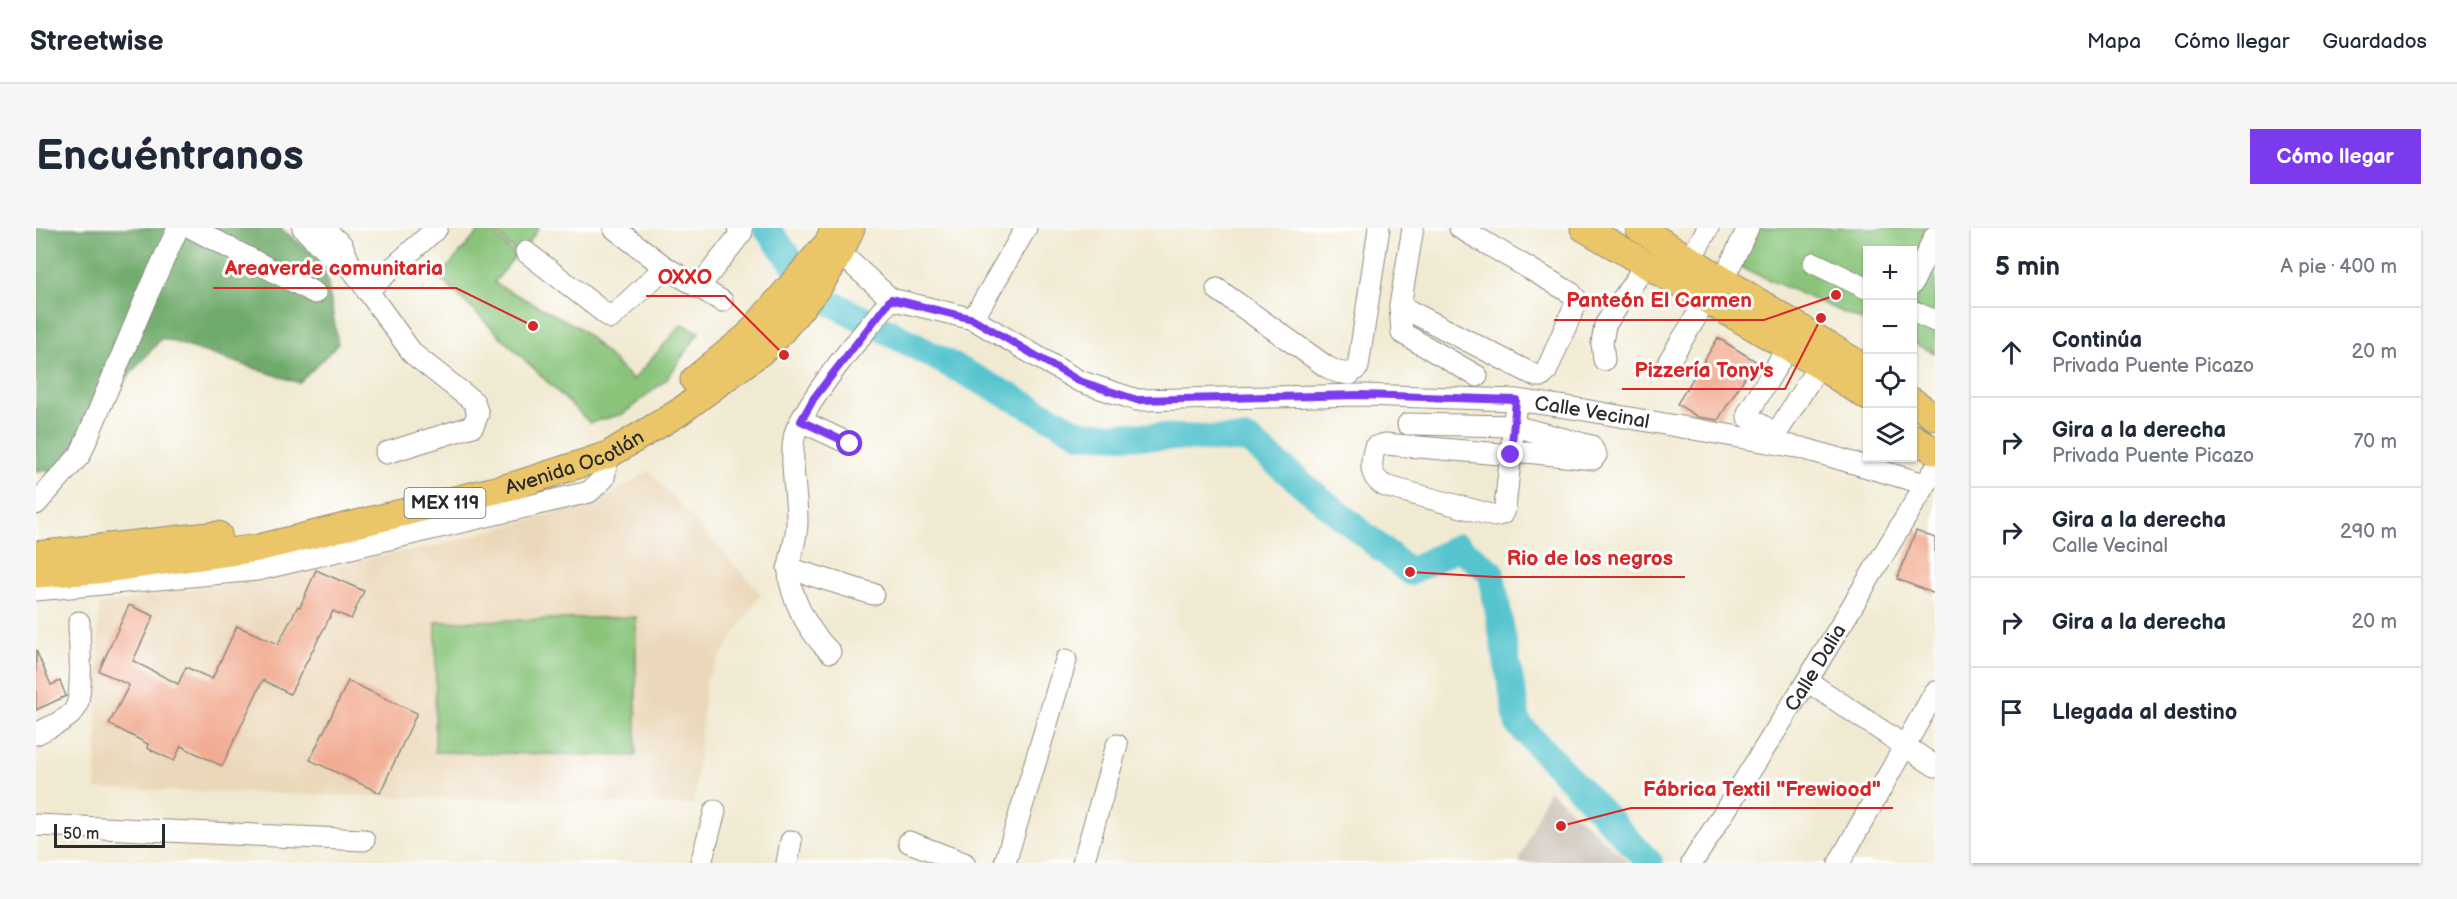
<!DOCTYPE html>
<html lang="es">
<meta charset="utf-8">
<style>
:root{--surface:#fff;--page:#f6f6f7;--text:#1f2937;--muted:#747a83;--line:#e0e1e3;--accent:#7c3aed}
body{margin:0;font-family:"Balsamiq Sans",sans-serif;background:var(--page);color:var(--text)}
.controls{position:absolute;right:18px;top:18px;display:grid;overflow:hidden;border-radius:0px;box-shadow:0 2px 4px #0004}
.controls button{width:54px;height:54px;display:grid;place-items:center;padding:0;border:0;border-bottom:2px solid var(--line);background:var(--surface);color:var(--text);font:30px sans-serif}
.scale{position:absolute;left:18px;bottom:15px;width:111px;box-sizing:border-box;padding-left:6px;border:3px solid #2b2b2b;border-top:0;font-size:16px;line-height:21px;white-space:nowrap;color:#2b2b2b;-webkit-text-stroke:4px #fff;paint-order:stroke}
.stop{position:absolute;width:18px;height:18px;margin:-14px;border:4px solid #7c3aed;border-radius:50%;background:#fff}
.stop.end{background:#7c3aed;border-color:#fff;box-shadow:0 2px 6px #0008}
.list{margin:0;padding:0;list-style:none}
h2{display:flex;justify-content:space-between;align-items:center;height:78px;margin:0;padding:0 24px;font-size:26px}
h2 small{font-size:20px;font-weight:400;color:var(--muted)}
.list li{display:grid;grid-template-columns:39px 1fr auto;gap:18px;align-items:center;box-sizing:border-box;height:90px;padding:0 24px;border-top:2px solid var(--line)}
.list b{display:block;font-size:22px;white-space:nowrap}
.list p{margin:0;font-size:20px;white-space:nowrap;color:var(--muted)}
.list em{font-size:20px;font-style:normal;color:var(--muted)}
.icon{flex:none;width:33px;height:33px;fill:none;stroke:currentColor;stroke-width:2;stroke-linecap:round;stroke-linejoin:round}
.map{position:relative;flex:none;width:1899px;height:635px;overflow:hidden;border-radius:0px}
header{display:flex;align-items:center;gap:36px;box-sizing:border-box;height:84px;padding:0 30px;background:var(--surface);border-bottom:2px solid var(--line)}
header strong{font-size:28px}
nav{display:flex;gap:33px;margin-inline-start:auto;font-size:21px}
.intro{display:flex;align-items:center;justify-content:space-between;box-sizing:border-box;height:144px;padding:0 36px}
h1{margin:0;font-size:42px}
.button{padding:15px 27px;border-radius:0px;background:var(--accent);color:#fff;font-size:21px;font-weight:700}
main{display:flex;gap:36px;padding:0 36px}
aside{flex:1;background:var(--surface);border-radius:0px;box-shadow:0 2px 4px #0004}
.map>svg:first-child{display:block}
</style>
<header>
<strong>Streetwise</strong>
<nav><a>Mapa</a><a>Cómo llegar</a><a>Guardados</a></nav>
</header>
<div class="intro"><h1>Encuéntranos</h1><a class="button">Cómo llegar</a></div>
<main>
<div class="map">
<svg width="1899" height="635" viewBox="0 0 1899 635">
<rect width="100%" height="100%" fill="#fff"/>
<filter id="ink" filterUnits="userSpaceOnUse"><feTurbulence type="fractalNoise" baseFrequency=".0167" numOctaves="2"/><feDisplacementMap in="SourceGraphic" scale="12" xChannelSelector="R" yChannelSelector="G"/><feConvolveMatrix kernelMatrix="1 2 1 2 8 2 1 2 1" color-interpolation-filters="sRGB"/></filter>
<filter id="wash" filterUnits="userSpaceOnUse"><feTurbulence type="fractalNoise" baseFrequency=".008" numOctaves="4" result="noise"/><feDisplacementMap in="SourceGraphic" scale="24" xChannelSelector="R" yChannelSelector="G"/><feGaussianBlur stdDeviation="1.35" result="paint"/><feColorMatrix in="noise" values="0 0 0 0 0 0 0 0 0 0 0 0 0 0 0 0 0 1.4 0 .05"/><feComposite in="paint" operator="in"/></filter>
<g filter="url(#wash)">
<rect width="100%" height="100%" fill="#f1ead2"/>
<path fill="#ebd8ba" d="M613,243L725,366L670,452L658,577L60,561L63,377L400,318L568,271Z"/>
<path fill="#cbc3b8" d="M1512,561L1593,635H1483Z"/>
<path fill="#89c47a" stroke="#5a7852" stroke-width="1.5" d="M446,0H452L479,28L458,55L544,100L597,152L646,96L663,104L631,151L587,186L554,195L403,49Z
M456,0H503L483,28Z
M1722,0H1899V125L1877,115L1876,22H1832L1831,95L1704,39Z
M600,389V528L399,524L400,394Z"/>
<path fill="#6eaa6a" stroke="#4c6a4a" stroke-width="1.5" d="M0,0H244L288,34L302,116L263,155L126,110L67,177L20,243H0Z"/>
<g fill="none" stroke-linecap="round" stroke-linejoin="round">
<path stroke="#57c4cf" stroke-width="27" d="M730,0L784,69L829,92
M843,99L1045,206L1212,212L1374,344L1422,319L1455,344L1482,496L1614,635"/>
</g>
<g id="blocks">
<path fill="#f2ac92" d="M1682,110L1726,137L1711,146L1682,192L1662,189L1641,176Z
M1880,303L1899,310V366L1861,351Z
M280,342L328,363L315,391L297,383L254,466L227,452L186,538L145,518L138,533L111,520L112,516L73,496L93,457L63,443L93,377L118,388L97,433L142,456L150,439L176,451L201,398L242,416L262,378L264,379Z
M0,422L15,457L24,453L30,468L0,482Z
M312,453L381,485L344,565L274,532Z"/>
</g>
</g>
<g filter="url(#ink)">
<use href="#blocks" fill-opacity="0" stroke="#8e8a7e" stroke-width="1.5"/>
<g fill="none" stroke-linecap="round" stroke-linejoin="round">
<defs>
<g id="minor">
<path d="M156,0L279,65"/>
<path d="M267,0L293,27L316,41"/>
<path d="M286,0L306,17L316,41L377,126L438,174L442,186L437,198L350,225"/>
<path d="M578,0L629,39L686,73"/>
<path d="M1377,0L1364,78L1366,105L1441,148"/>
<path id="s1" d="M793,15L855,71L937,91L1043,153L1101,172L1325,167L1480,172L1537,180L1766,220L1889,256"/>
<path d="M490,24L575,90L629,39"/>
<path d="M1654,32L1672,0"/>
<path d="M1778,35L1832,61"/>
<path d="M1687,52L1712,0"/>
<path d="M1876,56L1899,8"/>
<path d="M662,60L706,4L702,0"/>
<path d="M1181,61L1291,139L1301,144L1314,146L1322,139L1343,0"/>
<path d="M331,63L401,0"/>
<path d="M1364,78L1500,148H1506L1510,144L1539,77L1540,71L1535,65L1424,0"/>
<path d="M1876,83L1899,93"/>
<path d="M937,91L990,0"/>
<path d="M1752,119L1712,185V189L1737,204L1742,203L1783,137"/>
<path d="M1568,132L1566,115L1569,97L1610,36"/>
<path d="M1633,133L1660,89L1668,70"/>
<path d="M765,193L814,216"/>
<path d="M1372,196L1478,198L1555,218L1560,227L1557,231L1490,224L1475,227L1349,216L1339,219C1334,235 1333,249 1349,258L1459,288L1466,286L1469,279C1473,244 1477,208 1480,172"/>
<path d="M0,276L44,227L109,72L142,0"/>
<path d="M752,340L837,366"/>
<path d="M0,362L221,342L553,264L568,250L572,227"/>
<path d="M794,424C775,406 760,380 754,354C750,333 761,315 761,295C762,272 751,220 761,200C784,153 823,112 855,71"/>
<path d="M1771,453L1899,538"/>
<path d="M0,506C12,499 32,493 39,481C48,467 43,412 43,394"/>
<path d="M0,597L328,612"/>
<path d="M873,614L928,635"/>
<path d="M665,635L679,583"/>
<path d="M751,635L755,613"/>
<path d="M969,635L1030,432"/>
<path d="M1047,635L1081,517"/>
<path id="s2" d="M1656,635L1771,453L1899,241"/>
<path d="M1803,635L1899,464"/>
</g>
<g id="major">
<path d="M1548,0L1783,137L1832,169"/>
<path d="M1603,0L1832,142"/>
<path d="M658,152L712,108L792,15L798,1"/>
<path d="M1876,173L1899,189"/>
<path d="M1876,209L1899,223"/>
<path d="M0,327L182,307"/>
<path id="s3" d="M0,346L61,342L222,320L480,257L572,227L642,185L734,117L782,59L804,25L815,0"/>
</g>
</defs>
<use href="#minor" stroke="#8e8a7e" stroke-width="23"/>
<use href="#major" stroke="#8e8a7e" stroke-width="29"/>
<use href="#minor" stroke="#fff" stroke-width="21"/>
<use href="#major" stroke="#ebc669" stroke-width="27"/>
</g>
</g>
<g fill="none" stroke-linecap="round" stroke-linejoin="round" filter="url(#ink)">
<path stroke="#7c3aed" stroke-width="8" d="M814,216L765,193L778,170L855,71L937,91L1043,153L1101,172L1325,167L1480,172L1475,227"/>
</g>
<g text-anchor="middle" stroke-width="6" stroke-linejoin="round" paint-order="stroke">
<rect fill="#fff" stroke="#6b6b6b" stroke-width="1.5" x="368.5" y="260" width="81" height="30" rx="4.5"/>
<g font-size="18" font-weight="bold" fill="#2b2b2b">
<text x="409" y="281">MEX 119</text>
</g>
<g font-size="20" fill="#2b2b2b" stroke="#fff">
<text dy="7" stroke="none"><textPath href="#s1" startOffset="808">Calle Vecinal</textPath></text>
<text dy="7" stroke="none"><textPath href="#s3" startOffset="552">Avenida Ocotlán</textPath></text>
<text dy="7" stroke="none"><textPath href="#s2" startOffset="231">Calle Dalia</textPath></text>
</g>
</g>
<path fill="none" stroke="#d62828" stroke-width="2" d="M497 98L420 60H177M748 127L689 68H610M1800 67L1728 92H1518M1785 90L1749 161H1586M1374 344L1459 349H1649M1525 598L1595 580H1857"/>
<g fill="#d62828" stroke="#fff" stroke-width="2">
<circle cx="497" cy="98" r="6"/>
<circle cx="748" cy="127" r="6"/>
<circle cx="1800" cy="67" r="6"/>
<circle cx="1785" cy="90" r="6"/>
<circle cx="1374" cy="344" r="6"/>
<circle cx="1525" cy="598" r="6"/>
</g>
<g font-size="21" text-anchor="middle" font-weight="bold" fill="#d62828" stroke="#fff" stroke-width="6" stroke-linejoin="round" paint-order="stroke">
<text x="298" y="47">Areaverde comunitaria</text>
<text x="649" y="56">OXXO</text>
<text x="1623" y="79">Panteón El Carmen</text>
<text x="1668" y="149">Pizzería Tony's</text>
<text x="1554" y="337">Rio de los negros</text>
<text x="1726" y="568">Fábrica Textil "Frewiood"</text>
</g>
</svg>
<div class="controls">
<button>+</button>
<button>−</button>
<button><svg class="icon" aria-label="locate" viewBox="0 0 24 24"><circle cx="12" cy="12" r="6"/><path d="M12 2v4M12 18v4M2 12h4M18 12h4"/></svg></button>
<button><svg class="icon" aria-label="layers" viewBox="0 0 24 24"><path d="M12 4l9 5-9 5-9-5zM3 14l9 5 9-5"/></svg></button>
</div>
<div class="scale">50 m</div>
<div class="stop" style="left:814px;top:216px"></div>
<div class="stop end" style="left:1475px;top:227px"></div>
</div>
<aside>
<h2>5 min<small>A pie · 400 m</small></h2>
<ul class="list">
<li><svg class="icon" aria-label="ahead" viewBox="0 0 24 24"><path d="M12 20V5M6 11l6-6 6 6"/></svg><div><b>Continúa</b><p>Privada Puente Picazo</p></div><em>20 m</em></li>
<li><svg class="icon" aria-label="right" viewBox="0 0 24 24"><path d="M7 20v-9h11M14 6l5 5-5 5"/></svg><div><b>Gira a la derecha</b><p>Privada Puente Picazo</p></div><em>70 m</em></li>
<li><svg class="icon" aria-label="right" viewBox="0 0 24 24"><path d="M7 20v-9h11M14 6l5 5-5 5"/></svg><div><b>Gira a la derecha</b><p>Calle Vecinal</p></div><em>290 m</em></li>
<li><svg class="icon" aria-label="right" viewBox="0 0 24 24"><path d="M7 20v-9h11M14 6l5 5-5 5"/></svg><div><b>Gira a la derecha</b></div><em>20 m</em></li>
<li><svg class="icon" aria-label="arrive" viewBox="0 0 24 24"><path d="M6 21V4h12l-3 4 3 4H6"/></svg><div><b>Llegada al destino</b></div></li>
</ul>
</aside>
</main>
